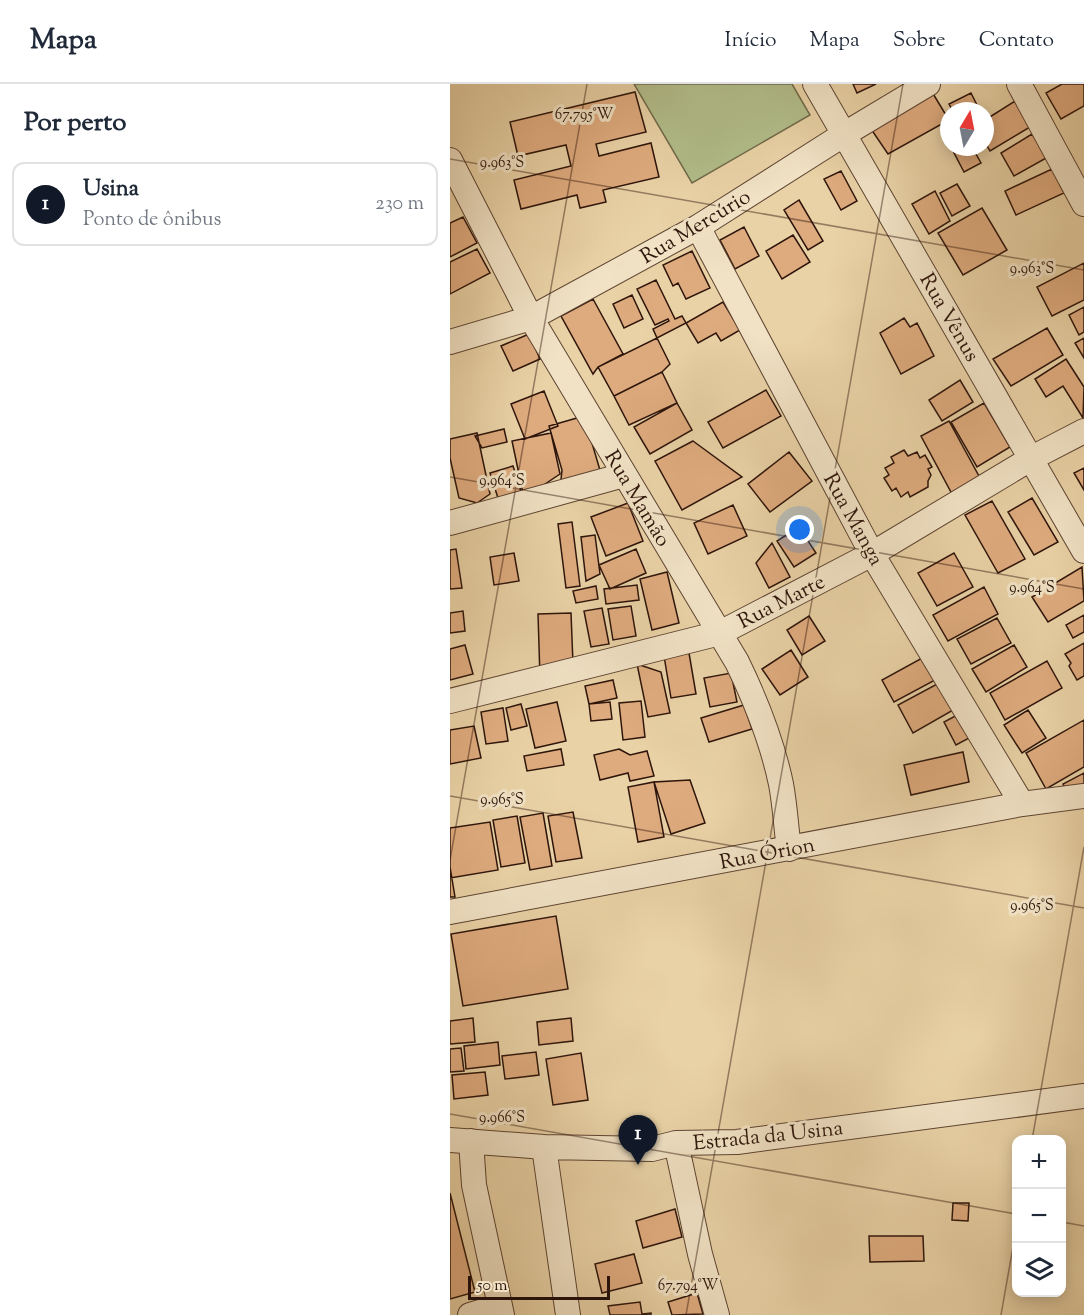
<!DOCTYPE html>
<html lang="pt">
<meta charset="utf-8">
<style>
:root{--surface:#fff;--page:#f2f2f3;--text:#1f2937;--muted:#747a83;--line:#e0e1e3;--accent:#111827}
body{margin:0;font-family:"Sorts Mill Goudy",serif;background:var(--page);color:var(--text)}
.controls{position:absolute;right:18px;bottom:18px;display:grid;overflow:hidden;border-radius:12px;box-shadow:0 3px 15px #0003}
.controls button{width:54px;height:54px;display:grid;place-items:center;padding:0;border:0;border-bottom:2px solid var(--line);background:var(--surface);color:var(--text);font:30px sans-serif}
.compass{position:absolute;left:490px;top:18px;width:54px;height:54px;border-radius:50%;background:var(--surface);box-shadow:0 3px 15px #0003;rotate:10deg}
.scale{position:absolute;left:18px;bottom:15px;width:142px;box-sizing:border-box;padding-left:6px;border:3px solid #2e150b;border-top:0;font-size:16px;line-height:21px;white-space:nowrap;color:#2e150b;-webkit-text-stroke:4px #f1e2c5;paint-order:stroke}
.you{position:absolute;left:350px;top:446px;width:21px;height:21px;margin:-15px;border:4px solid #fff;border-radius:50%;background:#1a73e8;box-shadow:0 0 0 9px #1a73e833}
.badge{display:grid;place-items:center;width:39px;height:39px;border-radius:50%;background:var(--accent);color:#fff;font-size:20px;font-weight:700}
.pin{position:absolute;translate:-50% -50px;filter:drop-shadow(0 2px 3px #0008)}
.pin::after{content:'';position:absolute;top:32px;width:21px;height:18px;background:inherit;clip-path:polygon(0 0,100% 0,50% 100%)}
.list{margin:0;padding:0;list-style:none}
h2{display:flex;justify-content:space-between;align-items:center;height:78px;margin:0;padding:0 24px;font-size:26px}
h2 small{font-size:20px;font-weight:400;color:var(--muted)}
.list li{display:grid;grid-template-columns:39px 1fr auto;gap:18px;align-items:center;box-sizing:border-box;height:84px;margin:0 12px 12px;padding:0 12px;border:2px solid var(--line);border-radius:12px}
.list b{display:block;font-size:22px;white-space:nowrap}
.list p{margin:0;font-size:20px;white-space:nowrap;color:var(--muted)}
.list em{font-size:20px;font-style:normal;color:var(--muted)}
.icon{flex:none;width:33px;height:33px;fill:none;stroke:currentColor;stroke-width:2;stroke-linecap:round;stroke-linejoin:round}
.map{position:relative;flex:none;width:634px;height:1231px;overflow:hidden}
header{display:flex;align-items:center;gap:36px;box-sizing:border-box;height:84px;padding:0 30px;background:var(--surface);border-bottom:2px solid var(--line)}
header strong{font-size:28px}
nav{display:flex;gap:33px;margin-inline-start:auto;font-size:21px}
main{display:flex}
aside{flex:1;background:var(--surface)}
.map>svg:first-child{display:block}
</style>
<header>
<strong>Mapa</strong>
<nav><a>Início</a><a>Mapa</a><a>Sobre</a><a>Contato</a></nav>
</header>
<main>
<aside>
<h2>Por perto<small></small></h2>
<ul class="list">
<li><span class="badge">1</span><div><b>Usina</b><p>Ponto de ônibus</p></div><em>230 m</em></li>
</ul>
</aside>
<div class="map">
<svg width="634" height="1231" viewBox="0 0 634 1231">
<rect width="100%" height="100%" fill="#e9d2a6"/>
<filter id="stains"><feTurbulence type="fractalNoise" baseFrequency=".00333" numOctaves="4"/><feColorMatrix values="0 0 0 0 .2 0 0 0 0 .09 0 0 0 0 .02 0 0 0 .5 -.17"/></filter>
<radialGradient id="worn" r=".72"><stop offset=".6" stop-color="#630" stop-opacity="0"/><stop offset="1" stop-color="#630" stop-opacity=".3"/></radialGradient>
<path fill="#b1bd8a" stroke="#70694a" stroke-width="1.5" d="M184,0H342L360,31L242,99Z"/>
<path fill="#deab7e" stroke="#2e150b" stroke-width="1.5" d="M403,0H426L407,9Z
M612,0H634V22L611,35L596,9Z
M185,8L196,48L146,60L149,72L201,59L209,93L153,106L156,118L130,124L127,111L71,125L64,96L121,82L116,61L68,72L60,38Z
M482,8L499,36L438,70L419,42Z
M521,9L530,27H503L499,20Z
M565,17L580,43L540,67L535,58V36Z
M582,50L598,73L564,92L551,69Z
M506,63H522L531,79L514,88L502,65Z
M602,85L614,109L566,131L555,107Z
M391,87L407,117L391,126L374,95Z
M507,100L520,122L502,132L490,109Z
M485,107L500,137L479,150L462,120Z
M349,116L373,157L358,166L334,126Z
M532,124L557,166L513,191L488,149Z
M13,133L27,159L0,173V139Z
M294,143L309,172L285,185L270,156Z
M343,151L360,178L332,195L316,167Z
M27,165L40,189L0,210V178Z
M242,167L260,204L236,215L228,199L223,202L213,181Z
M634,179V216L602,232L587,203Z
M206,196L225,235L232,232L236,239L207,254L203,245L219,237L218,235L205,241L187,205Z
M182,211L193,235L174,244L163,220Z
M143,215L173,270L148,283L143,290L111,232Z
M273,218L290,246L271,257L266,249L248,259L236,239Z
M634,223V248L629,251L619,231Z
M454,234L460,243L467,239L484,272L451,290L430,249Z
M597,244L613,271L561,302L543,275Z
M79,250L90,275L63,287L51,262Z
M207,254L220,280L212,288L164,312L148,283Z
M634,254V274L625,259Z
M616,275L634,303L633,334L613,302L596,313L585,295Z
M212,288L227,319L179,341L164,312Z
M510,296L523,318L492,337L479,316Z
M316,306L331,332L273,364L258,338Z
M94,307L108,342L75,355L61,320Z
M227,319L242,346L200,370L184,343Z
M534,319L560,363L527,383L501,338Z
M134,332L152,393L110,405L112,386L99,342Z
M499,337L530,394L502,410L471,352Z
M54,345L57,358L32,364L25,352Z
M27,349L40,410L27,419L9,414L0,374V355Z
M101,349L110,390L74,414L62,357Z
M243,357L292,393L232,426L205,377Z
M454,366L458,372L467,368L470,374L475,371L482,383L478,385L481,391L478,397V403L460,413L458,408L451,413L446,404L442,407L434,394L439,391L435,384L444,379L441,373Z
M339,368L362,397L320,428L298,400Z
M63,382L71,407L48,414L40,389Z
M634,384V406L624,389Z
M582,414L608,458L584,471L558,428Z
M542,417L575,475L548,489L515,431Z
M178,419L193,457L156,472L141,433Z
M283,421L297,452L258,470L244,439Z
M122,438L130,502L116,504L108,440Z
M349,443L366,469L344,483L327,457Z
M145,451L150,490L136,497L131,453Z
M322,459L340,493L319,504L306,479Z
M6,465L12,504L0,505V466Z
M186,465L196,489L160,505L149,481Z
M64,469L69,497L44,501L40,473Z
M504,469L523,503L487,522L468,489Z
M632,483L634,517L598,538L582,513Z
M217,488L229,539L202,546L190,495Z
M187,501L189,516L156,520L154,505Z
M146,502L148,515L126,519L123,507Z
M534,503L548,530L498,557L483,531Z
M181,522L186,552L163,556L158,525Z
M152,524L159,560L141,563L134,527Z
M13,527L15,547L0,549V529Z
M121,529L123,580L90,594L88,530Z
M634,531V548L623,554L616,541Z
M359,532L375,557L352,571L337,546Z
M547,534L561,559L521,580L507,555Z
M634,559V592L627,596L619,582L621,579L615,570Z
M15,561L23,590L0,596V565Z
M564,561L577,583L536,608L522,585Z
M341,566L358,593L330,611L312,585Z
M239,569L246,610L221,614L214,572Z
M474,573L487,595L444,618L432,596Z
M597,577L612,604L555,636L540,609Z
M187,580L211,588L220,629L198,633Z
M281,589L287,618L260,623L254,594Z
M163,596L167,614L139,620L135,602Z
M489,599L505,625L463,649L448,621Z
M191,617L195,653L173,656L169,619Z
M107,618L116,657L85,664L76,625Z
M160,618L162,635L141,637L139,620Z
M71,620L77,642L61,646L56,624Z
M294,621L302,645L259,658L251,634Z
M53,624L58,657L36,660L31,628Z
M578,626L596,654L572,669L554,641Z
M509,630L521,653L506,661L494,638Z
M634,636V683L596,705L576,669Z
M24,642L31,674L0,680V646Z
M111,665L114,681L77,687L74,672Z
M169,665L180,671L197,667L204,692L180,697L178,689L150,696L144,671Z
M513,668L519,698L461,711L454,681Z
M634,689V709L619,713L613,700Z
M240,696L255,739L221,750L204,698Z
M204,698L214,753L188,758L178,703Z
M123,728L132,774L106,778L98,732Z
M93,729L102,782L80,786L70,733Z
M67,732L75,779L51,783L43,736Z
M40,738L48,786L0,794V744Z
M0,783L5,813H0Z
M106,832L118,905L13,922L1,850Z
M23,934L25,958L0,960V937Z
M121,934L123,957L89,961L87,938Z
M48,958L50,981L16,985L14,962Z
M11,964L14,987L0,988V965Z
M86,968L89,991L55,995L52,972Z
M131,969L138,1016L103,1021L96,975Z
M35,988L38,1011L4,1015L2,991Z
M0,1109L25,1208L0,1215Z
M503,1119H519L518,1137L502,1136Z
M225,1125L232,1153L193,1164L186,1137Z
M419,1152H473L474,1177L420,1178Z
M184,1170L192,1199L152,1209L145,1180Z
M247,1209L253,1230L222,1231L218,1218Z
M190,1218L192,1230L201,1229V1231H160L158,1222Z"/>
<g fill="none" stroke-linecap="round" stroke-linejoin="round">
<defs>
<path id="minor" d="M365,0L634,467
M569,0L634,120
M0,76L81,234L287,578C306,617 322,657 331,700C335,721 336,743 339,765
M248,143L422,470L572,720
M0,258L81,234L248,143L393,51L478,0
M0,439L174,391
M0,617L270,549L422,470L582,374L634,347
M0,828L572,720L634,712
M0,1056L94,1063L202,1065L226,1059L287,1058L634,1012
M21,1057L24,1101L52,1231
M226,1059L250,1170L267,1231
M94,1063L118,1231
M20,1231L50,1222"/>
</defs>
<use href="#minor" stroke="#5d4432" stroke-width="26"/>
<use href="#minor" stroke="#f1e2c5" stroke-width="24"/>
</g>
<path fill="none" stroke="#2e150b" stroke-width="1.5" stroke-opacity="0.45" d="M0,75L634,186M0,393L634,505M0,712L634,824M0,776L137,0M0,1030L566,1130M582,1056L634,763M612,1138L634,1142M236,1231L453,0M551,1231L566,1146"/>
<g text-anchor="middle" stroke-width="6" stroke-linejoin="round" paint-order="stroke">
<g font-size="21" fill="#2e150b" stroke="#f1e2c5">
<text transform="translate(245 142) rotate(-31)" y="7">Rua Mercúrio</text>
<text transform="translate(500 233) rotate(60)" y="7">Rua Vênus</text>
<text transform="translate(188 414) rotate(59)" y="7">Rua Mamão</text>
<text transform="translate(404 435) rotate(61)" y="7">Rua Manga</text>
<text transform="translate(331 517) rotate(-27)" y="7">Rua Marte</text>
<text transform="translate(317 769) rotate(-11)" y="7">Rua Órion</text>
<text transform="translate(318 1051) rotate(-6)" y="7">Estrada da Usina</text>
</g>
</g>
<g font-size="15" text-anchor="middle" fill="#2e150b" stroke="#f1e2c5" stroke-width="6" stroke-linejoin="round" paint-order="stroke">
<text x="134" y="35">67.795°W</text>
<text x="52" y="83">9.963°S</text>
<text x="582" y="189">9.963°S</text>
<text x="52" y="401">9.964°S</text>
<text x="582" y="508">9.964°S</text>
<text x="52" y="720">9.965°S</text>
<text x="582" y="826">9.965°S</text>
<text x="52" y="1038">9.966°S</text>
<text x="238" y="1206">67.794°W</text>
</g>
<rect width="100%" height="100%" filter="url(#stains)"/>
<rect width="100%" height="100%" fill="url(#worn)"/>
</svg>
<div class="controls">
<button>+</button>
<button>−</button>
<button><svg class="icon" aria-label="layers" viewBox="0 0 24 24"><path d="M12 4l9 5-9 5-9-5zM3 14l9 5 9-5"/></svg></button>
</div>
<svg class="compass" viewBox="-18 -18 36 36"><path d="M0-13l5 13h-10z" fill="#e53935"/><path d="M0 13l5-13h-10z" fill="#747a83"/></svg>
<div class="scale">50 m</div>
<div class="you"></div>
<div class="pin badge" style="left:188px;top:1081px">1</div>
</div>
</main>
